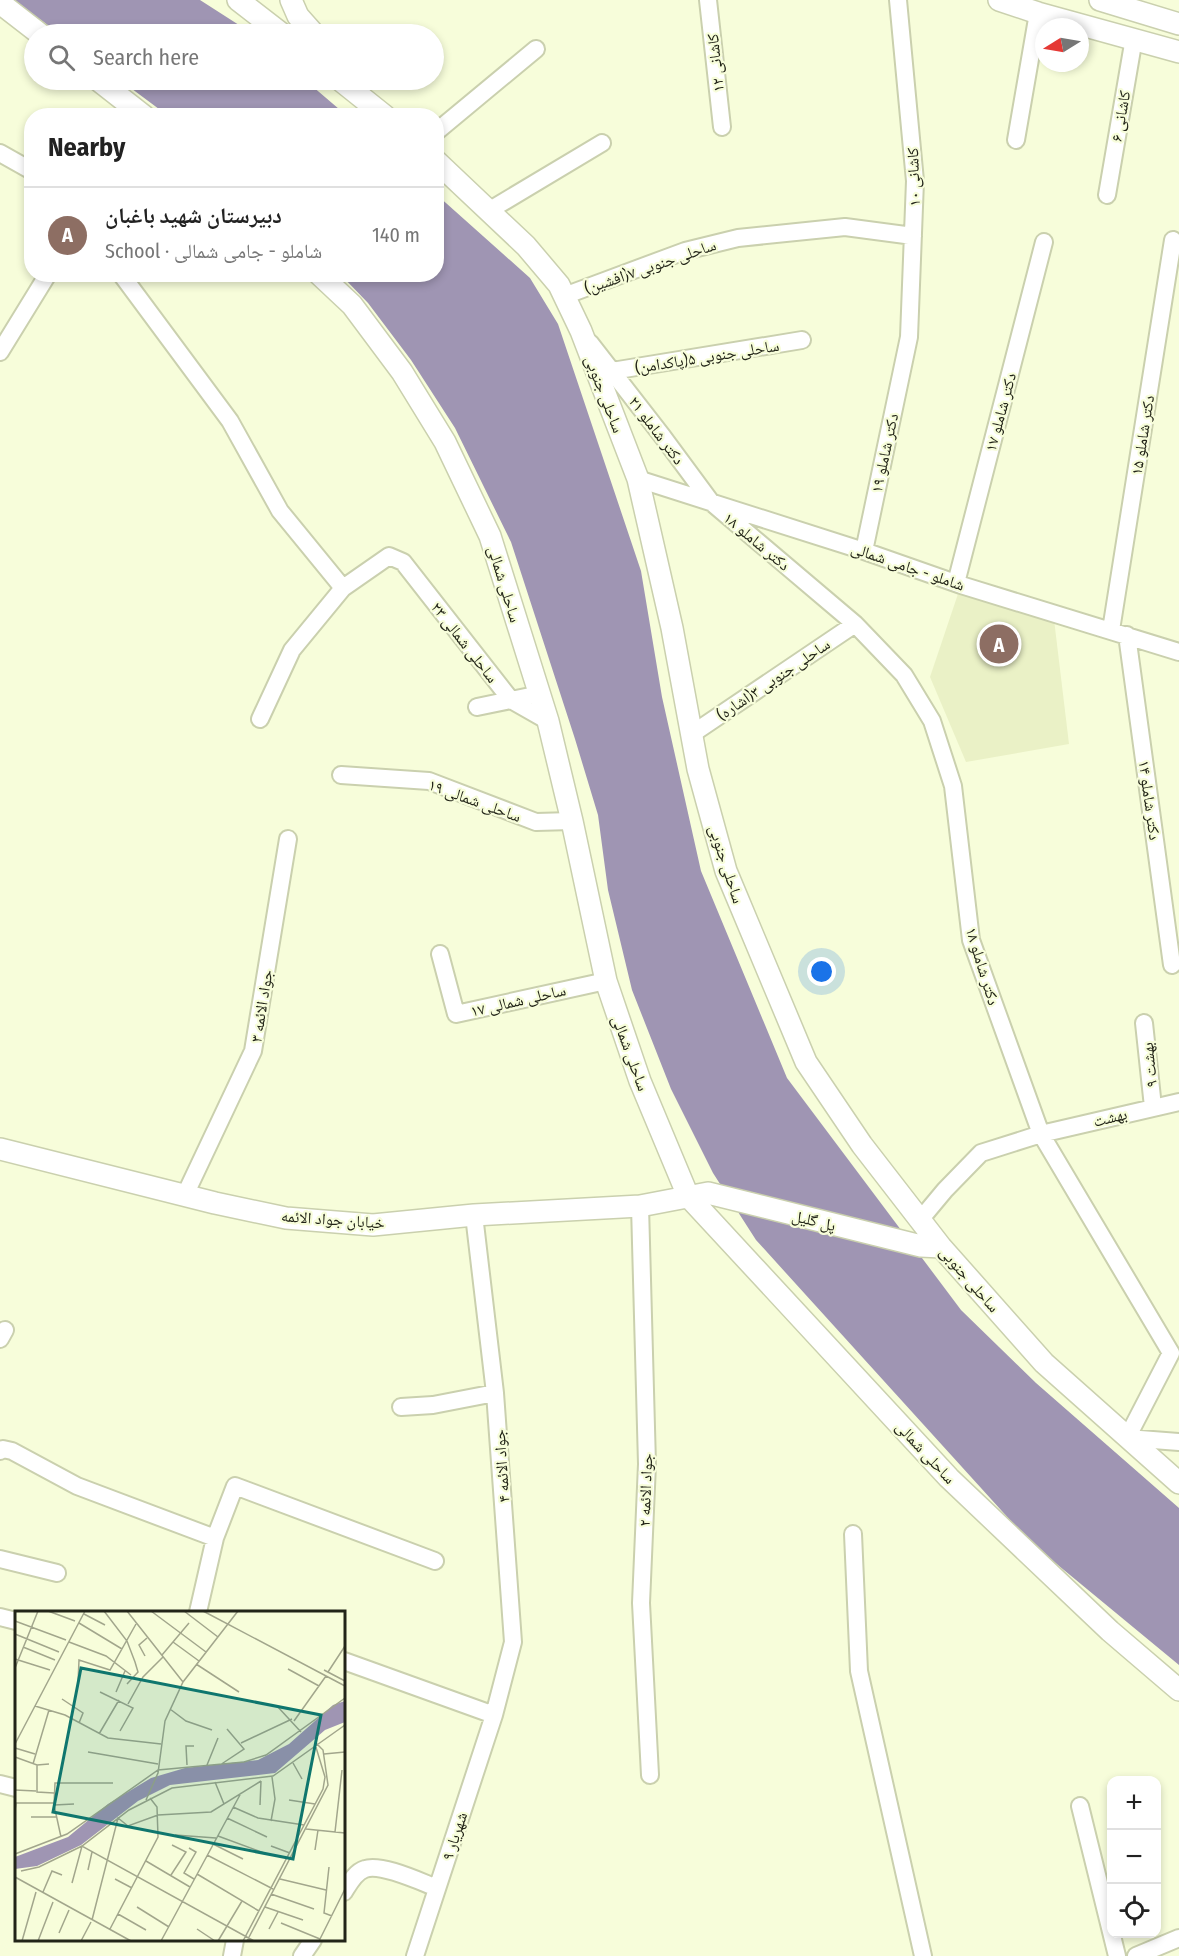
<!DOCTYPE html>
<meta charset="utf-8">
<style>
:root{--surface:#fff;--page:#f2f2f2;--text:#222;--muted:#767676;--line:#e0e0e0;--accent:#0f766e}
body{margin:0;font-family:"Fira Sans Condensed","Noto Naskh Arabic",sans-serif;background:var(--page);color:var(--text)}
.controls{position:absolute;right:18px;bottom:18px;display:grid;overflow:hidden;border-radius:12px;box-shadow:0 3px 9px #0003}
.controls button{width:54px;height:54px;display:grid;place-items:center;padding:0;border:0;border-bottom:2px solid var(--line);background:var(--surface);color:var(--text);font:30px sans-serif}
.compass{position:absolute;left:1035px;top:18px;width:54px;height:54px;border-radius:50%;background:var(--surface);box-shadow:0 3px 9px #0003;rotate:259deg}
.you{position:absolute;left:822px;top:972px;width:21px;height:21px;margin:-15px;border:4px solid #fff;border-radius:50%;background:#1a73e8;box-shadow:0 0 0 9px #1a73e833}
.badge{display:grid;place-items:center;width:39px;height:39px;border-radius:50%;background:var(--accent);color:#fff;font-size:20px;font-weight:700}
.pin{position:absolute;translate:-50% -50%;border:3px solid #fff;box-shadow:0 2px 6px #0006}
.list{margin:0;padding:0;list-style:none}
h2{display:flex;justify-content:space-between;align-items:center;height:78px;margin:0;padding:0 24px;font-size:26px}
h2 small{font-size:20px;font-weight:400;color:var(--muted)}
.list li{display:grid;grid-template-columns:39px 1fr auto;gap:18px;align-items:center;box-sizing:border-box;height:96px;padding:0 24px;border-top:2px solid var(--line)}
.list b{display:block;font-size:22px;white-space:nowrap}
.list p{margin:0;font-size:20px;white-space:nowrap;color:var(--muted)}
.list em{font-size:20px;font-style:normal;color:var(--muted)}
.icon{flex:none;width:33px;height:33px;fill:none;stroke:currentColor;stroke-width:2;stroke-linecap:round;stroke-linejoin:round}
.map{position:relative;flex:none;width:1179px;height:1956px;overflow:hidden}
.search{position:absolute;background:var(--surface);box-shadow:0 3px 9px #0003;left:24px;top:24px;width:420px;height:66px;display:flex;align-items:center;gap:15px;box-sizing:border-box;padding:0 21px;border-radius:33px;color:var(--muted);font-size:22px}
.panel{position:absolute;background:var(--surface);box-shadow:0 3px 9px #0003;left:24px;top:108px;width:420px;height:174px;border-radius:24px}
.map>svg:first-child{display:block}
</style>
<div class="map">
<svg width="1179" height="1956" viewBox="0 0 1179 1956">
<rect width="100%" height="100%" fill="#f7fdda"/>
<path fill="#eaf1c6" d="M961,585L1053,611L1069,744L966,762L930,677Z"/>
<path fill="#9f95b3" d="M13,0H200L253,34H60Z
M120,80H305L346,115H167Z
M437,195L530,278L558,324L641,571L662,697L701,871L787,1078L961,1310L1036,1383L1179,1508V1665L1030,1542L756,1240L713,1173L671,1089L632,990L608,890L598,815L575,739L511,542L455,428L411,360L368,303L341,275L436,274Z"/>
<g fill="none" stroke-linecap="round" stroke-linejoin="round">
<defs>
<path id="minor" d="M708,0L722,127
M436,132L536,49
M1016,140L1038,13
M0,153L32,171
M1107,195L1134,38
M490,210L602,143
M121,274L230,421L280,511L343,588
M564,296L685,251L738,238L845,227L913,236
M590,343L663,437L711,502L855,624L904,675L932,721L953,786L971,940L1041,1134L1171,1353L1127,1438L1179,1442
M0,352L48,274
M612,371L802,340
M638,479L864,551L961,585L1179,652
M864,551L909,337L915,181L898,0
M956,583L1044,242
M1111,630L1173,240
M1127,635L1172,965
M477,707L540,694
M260,719L292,650L343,588L389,556L403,562L511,700L548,721
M692,734L855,624
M341,775L429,781L536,822L572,821
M440,954L456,1014L606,981
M1144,1023L1153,1107
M185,1195L253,1051L288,839
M640,1206L647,1464L641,1603L650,1775
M920,1220L945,1190L981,1153L1041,1134L1179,1102
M0,1339L5,1330
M401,1407L433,1405L495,1393
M0,1451L3,1449L12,1451L77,1486L215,1538
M853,1534L859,1671L923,1956
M0,1559L57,1573
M198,1612L215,1538L235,1486L435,1561
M0,1617L16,1621
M344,1661L494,1715
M0,1784L16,1788
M1080,1806L1117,1956
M344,1892C349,1884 355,1872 365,1869C381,1863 421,1882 437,1888
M232,1956L235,1940
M302,1956L313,1940
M415,1956L494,1715L513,1642L495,1393L474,1215
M1136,1956L1179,1938"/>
<path id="tertiary" d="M238,0L282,34
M291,0L298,16L314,34
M999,0L1038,13L1179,52
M1100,0L1179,24
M0,3L40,34
M98,80L144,116
M340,80L385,116
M436,161L526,246L559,285L581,331L638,479L672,628L698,769L726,871L806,1062L862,1145L941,1247L1044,1363L1179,1483
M319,274L352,305L402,372L445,442L490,536L548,721L572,821L606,981L640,1081L688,1196L949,1478L1110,1631L1179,1690
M0,1149L215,1203L286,1218L373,1225L474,1215L640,1206L708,1193L921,1246L941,1247"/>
</defs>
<use href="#minor" stroke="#cad0ae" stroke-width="20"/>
<use href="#tertiary" stroke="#cad0ae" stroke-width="24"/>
<use href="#minor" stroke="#fff" stroke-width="16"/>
<use href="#tertiary" stroke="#fff" stroke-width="21"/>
</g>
<g text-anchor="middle" stroke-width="4.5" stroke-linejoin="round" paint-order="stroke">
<g font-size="16" fill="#222418" stroke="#f7fdda">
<text transform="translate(715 63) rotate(-96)" y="6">کاشانی ۱۲</text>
<text transform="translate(1120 116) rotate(-80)" y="6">کاشانی ۶</text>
<text transform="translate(913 177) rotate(-92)" y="6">کاشانی ۱۰</text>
<text transform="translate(650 266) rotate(-19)" y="6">ساحلی جنوبی ۷(افشین)</text>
<text transform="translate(707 356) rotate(-9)" y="6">ساحلی جنوبی ۵(پاکدامن)</text>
<text transform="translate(605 394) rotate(69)" y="6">ساحلی جنوبی</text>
<text transform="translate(1000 412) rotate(-75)" y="6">دکتر شاملو ۱۷</text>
<text transform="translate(657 430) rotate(53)" y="6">دکتر شاملو ۲۱</text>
<text transform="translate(1142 435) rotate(-81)" y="6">دکتر شاملو ۱۵</text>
<text transform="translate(884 453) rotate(-78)" y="6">دکتر شاملو ۱۹</text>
<text transform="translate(757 541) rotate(40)" y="6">دکتر شاملو ۱۸</text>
<text transform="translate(908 566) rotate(19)" y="6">شاملو - جامی شمالی</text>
<text transform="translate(505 584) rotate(73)" y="6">ساحلی شمالی</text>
<text transform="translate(465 642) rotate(52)" y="6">ساحلی شمالی ۲۳</text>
<text transform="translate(773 679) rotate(-34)" y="6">ساحلی جنوبی ۳(اشاره)</text>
<text transform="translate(475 800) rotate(20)" y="6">ساحلی شمالی ۱۹</text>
<text transform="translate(1150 800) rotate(82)" y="6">دکتر شاملو ۱۴</text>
<text transform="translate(727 864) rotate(72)" y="6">ساحلی جنوبی</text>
<text transform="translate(983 966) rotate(73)" y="6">دکتر شاملو ۱۸</text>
<text transform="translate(518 1000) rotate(-13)" y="6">ساحلی شمالی ۱۷</text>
<text transform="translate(261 1006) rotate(-81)" y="6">جواد الائمه ۳</text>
<text transform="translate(631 1053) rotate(70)" y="6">ساحلی شمالی</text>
<text transform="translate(1149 1065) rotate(-96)" y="6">بهشت ۹</text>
<text transform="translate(1110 1117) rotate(-14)" y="6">بهشت</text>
<text transform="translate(333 1219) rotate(4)" y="6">خیابان جواد الائمه</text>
<text transform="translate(814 1220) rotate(14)" y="6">پل گلیل</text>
<text transform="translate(970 1279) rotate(49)" y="6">ساحلی جنوبی</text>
<text transform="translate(926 1452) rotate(47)" y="6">ساحلی شمالی</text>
<text transform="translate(501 1466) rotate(-94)" y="6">جواد الائمه ۴</text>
<text transform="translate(645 1490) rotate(-88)" y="6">جواد الائمه ۲</text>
<text transform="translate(454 1836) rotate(-72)" y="6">شهریار ۹</text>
</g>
</g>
<g transform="translate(15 1611)">
<rect width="330" height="330" fill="#f7fdda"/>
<path d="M330,90V111L310,119L260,162L155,174L123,190L66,234L22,255L0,258V246L53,226L93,193L136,167L170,157L243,149L274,133L318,94Z" fill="#9f95b3"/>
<path fill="none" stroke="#a2a68c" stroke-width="1.5" d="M33,0L60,10M89,0L112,30L120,51L123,61L112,73M112,0L168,71M136,0L191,41M169,0L203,26M188,0L330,75M69,3L90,14M0,10L51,29M64,12L107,38M0,23L44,41M54,31L91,45L116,64M158,31L184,50M8,36L40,49M147,44L174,12M130,45L124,34L132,27M0,48L35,59M181,53L224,81M0,57L23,0M273,58L304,75M309,59L330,70M313,61L330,35M63,72L64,49L95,59L121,13M85,81L118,97L105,120M101,81L110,60M47,88L68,102L64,112M113,93L128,66L148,46M20,95L50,104L93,127L146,133M262,95L286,121M155,98L171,110L197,119M279,110L311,65M84,123L104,89M226,132L277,108M0,133L70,0M0,137L20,143M73,141L143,153M309,143L330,141M0,146L22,154L34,153M278,152L287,168M18,153L34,99M22,154V181L39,182M172,154L171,135H179M192,154L203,127M205,154L229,138L212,118M200,171L209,193M0,179L21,180M131,189L143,162L150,110L168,71L223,0M274,189L300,193M39,194L59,193M245,194L246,170M218,196L243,207L289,214M0,200L1,192H39M16,206H41M212,207L252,226M256,210L260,188L257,166M291,218L330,222M320,221L327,159M160,224L201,227M203,225L249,242M46,226L39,194L40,172H98M198,233L228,248M256,235L275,242M174,237L181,241L169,262L179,268M300,239L303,219M0,243L52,223L143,159L229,151L251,144L330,87M192,244L258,278M131,250L175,276M314,256L309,302L317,305M73,259L77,241M6,260L24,256L67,235L114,199L157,177L258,165L330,114M182,263L244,300M156,264L171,241L157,234M0,266L116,330M100,268L117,277M265,268L311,279M57,272L67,235L239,330M28,281L37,260L47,264M256,283L299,298M122,296L154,316M250,296L288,309M103,303L131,319M77,309L103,207L113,215L143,204L196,201L246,170M266,312L305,328M95,318L143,226L142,196L135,187M182,318L200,330M254,318L263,301M44,322L54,299M7,330L21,281M23,330L38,291M66,330L76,311M146,330L226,182M203,330L227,290M228,330L308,178L310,166L300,133M232,330L313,174L308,139L301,132M304,330L330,278"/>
<path fill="#0f766e" fill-opacity="0.15" stroke="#0f766e" stroke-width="3" d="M66,57L306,104L278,248L38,201Z"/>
<rect width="330" height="330" fill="none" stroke="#222418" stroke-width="3"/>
</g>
</svg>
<div class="controls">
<button>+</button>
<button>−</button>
<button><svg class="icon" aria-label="locate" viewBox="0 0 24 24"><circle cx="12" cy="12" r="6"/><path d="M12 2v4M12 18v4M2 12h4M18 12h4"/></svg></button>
</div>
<svg class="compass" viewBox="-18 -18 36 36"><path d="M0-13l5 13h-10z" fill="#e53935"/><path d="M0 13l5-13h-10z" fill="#767676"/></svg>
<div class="you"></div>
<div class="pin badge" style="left:999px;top:644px;background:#8d6e63">A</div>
<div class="search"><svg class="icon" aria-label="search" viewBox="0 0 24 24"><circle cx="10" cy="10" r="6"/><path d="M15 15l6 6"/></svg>Search here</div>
<section class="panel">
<h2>Nearby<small></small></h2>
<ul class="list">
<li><span class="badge" style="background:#8d6e63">A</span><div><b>دبیرستان شهید باغبان</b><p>School · شاملو - جامی شمالی</p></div><em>140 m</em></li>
</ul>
</section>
</div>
